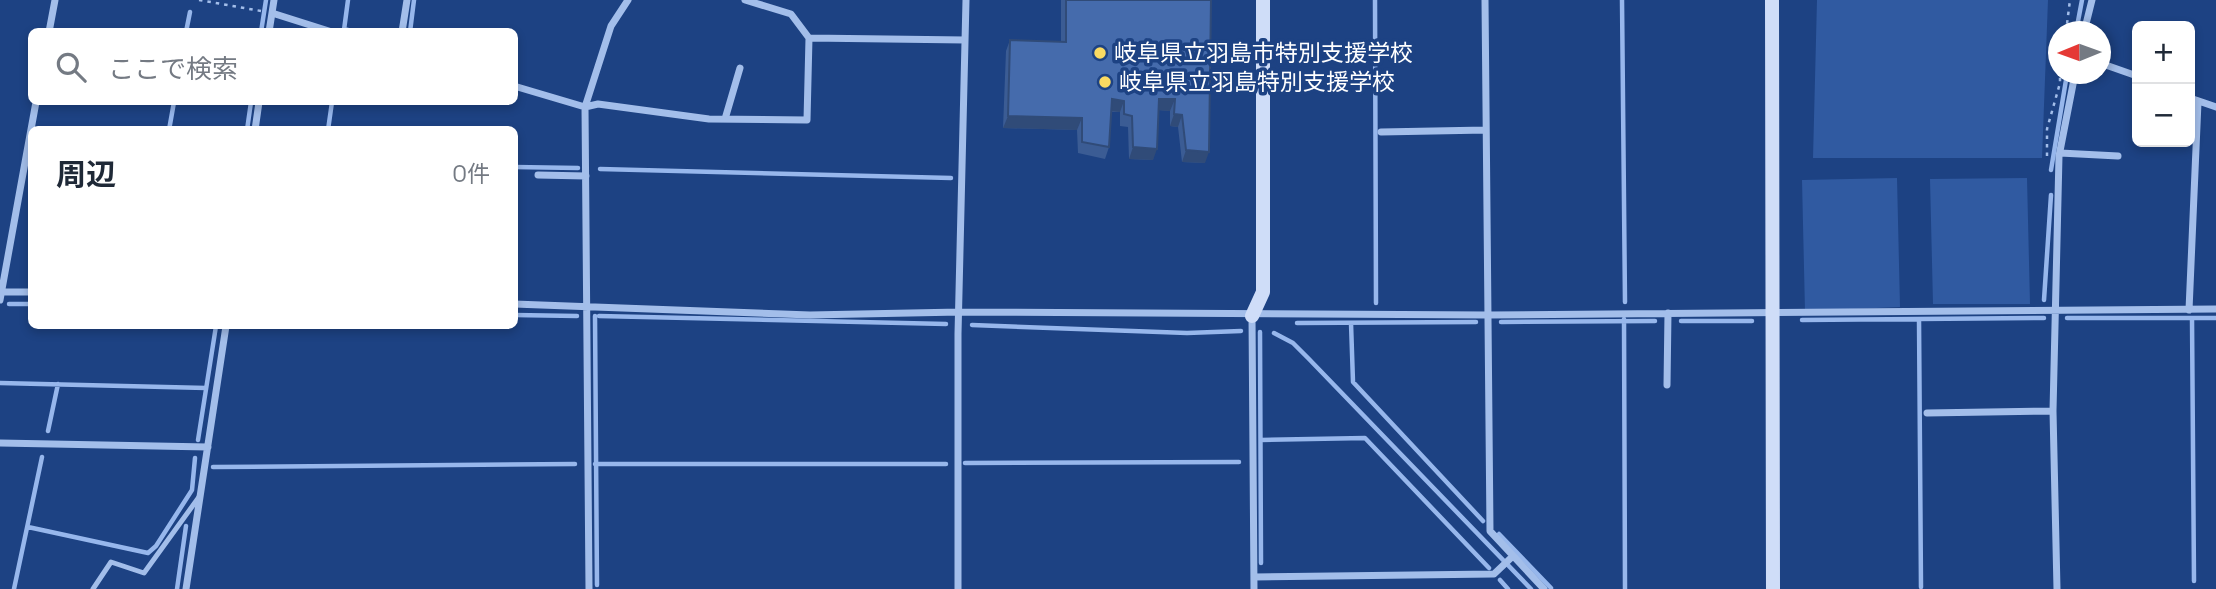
<!DOCTYPE html>
<html lang="ja">
<meta charset="utf-8">
<style>
:root{--surface:#fff;--page:#f6f6f7;--text:#1f2937;--muted:#747a83;--line:#e0e1e3}
body{margin:0;font-family:"Space Grotesk","Noto Sans JP",sans-serif;background:var(--page);color:var(--text)}
.controls{position:absolute;right:21px;top:21px;display:grid;overflow:hidden;border-radius:10px;box-shadow:0 4px 10px #0003}
.controls button{width:63px;height:63px;display:grid;place-items:center;padding:0;border:0;border-bottom:2px solid var(--line);background:var(--surface);color:var(--text);font:35px sans-serif}
.compass{position:absolute;left:2048px;top:21px;width:63px;height:63px;border-radius:50%;background:var(--surface);box-shadow:0 4px 10px #0003;rotate:269deg}
.list{margin:0;padding:0;list-style:none}
h2{display:flex;justify-content:space-between;align-items:center;height:91px;margin:0;padding:0 28px;font-size:30px}
h2 small{font-size:23px;font-weight:400;color:var(--muted)}
.icon{flex:none;width:38px;height:38px;fill:none;stroke:currentColor;stroke-width:2;stroke-linecap:round;stroke-linejoin:round}
.map{position:relative;flex:none;width:2216px;height:589px;overflow:hidden}
.search{position:absolute;background:var(--surface);box-shadow:0 4px 10px #0003;left:28px;top:28px;width:490px;height:77px;display:flex;align-items:center;gap:18px;box-sizing:border-box;padding:0 24px;border-radius:10px;color:var(--muted);font-size:26px}
.panel{position:absolute;background:var(--surface);box-shadow:0 4px 10px #0003;left:28px;top:126px;width:490px;height:203px;border-radius:10px}
.map>svg:first-child{display:block}
</style>
<div class="map">
<svg width="2216" height="589" viewBox="0 0 2216 589">
<rect width="100%" height="100%" fill="#1d4283"/>
<path fill="#305aa1" d="M1817,0H2048L2042,158H1813Z
M1897,178L1900,307L1805,311L1802,180Z
M2027,178L2030,304H1933L1930,179Z"/>
<g fill="none" stroke-linecap="round" stroke-linejoin="round">
<path stroke="#97b7ec" stroke-width="4.5" d="M1375,0L1376,303
M1622,0L1625,302
M344,29L355,32
M344,30L348,0
M186,32L190,12
M261,32L266,0
M410,32L414,0
M2076,32L2082,0
M169,130L174,102
M247,130L251,102
M328,130L332,102
M514,167L578,168
M600,169L951,178
M2051,170L2067,74
M2044,300L2051,195
M9,304H32
M514,315L577,316
M595,316L597,585
M599,316L946,324
M2067,318H2216
M2192,318L2194,581
M1624,319L1625,589
M1919,319L1921,587
M1802,320L2044,318
M1681,321H1752
M1501,322L1655,321
M1297,323L1476,322
M1351,323L1353,382L1483,521
M972,325L1187,333L1241,331
M1260,332L1261,563
M1274,333L1293,343L1308,358L1531,589
M0,383L206,388
M48,431L58,384
M198,440L216,326
M1261,440L1365,438L1489,568
M965,463L1239,462
M595,464H946
M213,467L575,464
M28,527L148,553L156,546L192,490L195,458
M1499,534L1551,588
M1500,580L1508,589
M14,589L42,457
M177,589L186,526"/>
<path stroke="#a3beea" stroke-width="2.5" stroke-dasharray="3.5 5" stroke-linecap="butt" d="M199,0L261,11
M2066,32L2070,0
M2047,156V129L2060,83V74"/>
<path stroke="#a3beea" stroke-width="5" d="M93,589L111,562L144,573L199,497"/>
<path stroke="#a3beea" stroke-width="7" d="M745,0L791,14L809,38L965,40
M1485,0L1490,531L1544,589
M272,13L332,32
M49,32L55,0
M269,32L274,0
M402,32L407,0
M2084,32L2092,0
M2100,63L2137,76
M514,86L585,107L598,104L709,119L807,120L809,38
M2190,98L2216,107
M725,119L740,68
M255,130L259,102
M1381,132L1486,130
M2060,153L2118,156
M538,175L586,176
M0,292H32
M0,300L36,102
M514,304L810,315L960,312L1488,315L2216,309
M2189,310L2198,102
M1252,316L1254,589
M1667,385L1668,313
M1927,413L2053,411
M0,443L208,447
M1254,577L1494,574L1513,556
M186,589L226,326
M589,589L585,107L611,26L628,0
M958,589V334L966,0
M2057,589L2053,411L2059,156L2075,74"/>
<path stroke="#cfddf8" stroke-width="14" d="M1772,0L1773,589
M1252,316L1263,292V0"/>
</g>
<path fill="#3b5c94" d="M1061,0H1211L1205,163L1182,162L1178,127L1170,126V111L1159,110L1153,160L1129,159L1128,127L1120,126V112H1111L1109,147L1105,159L1078,153L1077,130L1003,128L1006,51L1010,40L1061,42Z"/>
<path fill="#304b78" d="M1112,99L1124,101L1120,112L1108,111Z
M1159,99H1175L1170,111L1155,110Z
M1174,114L1182,115L1178,127L1170,126Z
M1008,116L1082,118L1077,130L1003,128Z
M1133,147L1157,149L1153,160L1129,159Z
M1186,150L1209,152L1205,163L1182,162Z"/>
<path fill="#456bac" stroke="#304b78" stroke-width="2" d="M1066,0H1211L1209,152L1186,150L1182,115L1174,114L1175,99H1159L1157,149L1133,147L1132,116L1124,114V101L1112,99L1109,147L1082,142V118L1008,116L1010,40L1066,42Z"/>
<g fill="#fada62" stroke="#1d4283" stroke-width="2.5">
<circle cx="1100" cy="53" r="7"/>
<circle cx="1105" cy="82" r="7"/>
</g>
<g text-anchor="middle" stroke-width="7" stroke-linejoin="round" paint-order="stroke">
<g font-size="23" fill="#fff" stroke="#1d4283" text-anchor="start">
<text x="1114" y="61">岐阜県立羽島市特別支援学校</text>
<text x="1119" y="90">岐阜県立羽島特別支援学校</text>
</g>
</g>
</svg>
<div class="controls">
<button>+</button>
<button>−</button>
</div>
<svg class="compass" viewBox="-18 -18 36 36"><path d="M0-13l5 13h-10z" fill="#e53935"/><path d="M0 13l5-13h-10z" fill="#747a83"/></svg>
<div class="search"><svg class="icon" aria-label="search" viewBox="0 0 24 24"><circle cx="10" cy="10" r="6"/><path d="M15 15l6 6"/></svg>ここで検索</div>
<section class="panel">
<h2>周辺<small>0件</small></h2>
<ul class="list">
</ul>
</section>
</div>
